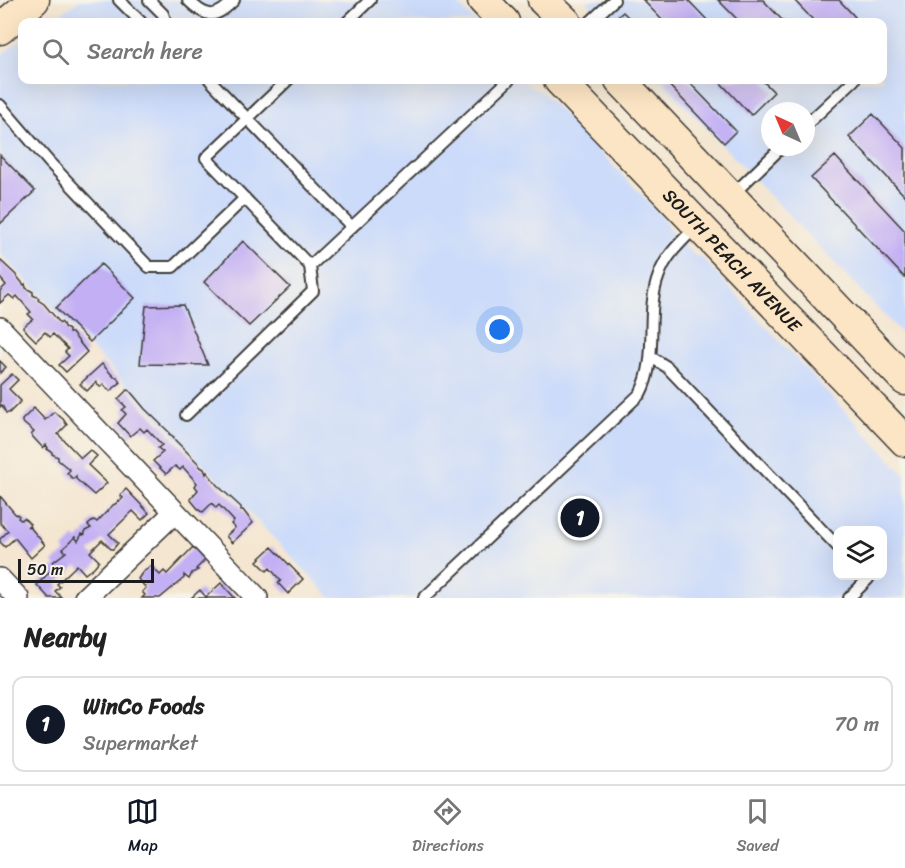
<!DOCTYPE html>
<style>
:root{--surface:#fff;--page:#f6f6f6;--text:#222;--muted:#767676;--line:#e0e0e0;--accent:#111827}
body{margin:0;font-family:Sriracha,sans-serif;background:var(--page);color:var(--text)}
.controls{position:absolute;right:18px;bottom:18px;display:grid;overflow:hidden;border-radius:12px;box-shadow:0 6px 24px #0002}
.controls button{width:54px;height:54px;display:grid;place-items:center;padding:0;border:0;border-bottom:2px solid var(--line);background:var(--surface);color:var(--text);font:30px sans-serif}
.compass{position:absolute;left:761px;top:102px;width:54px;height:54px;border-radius:50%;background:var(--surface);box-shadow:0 6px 24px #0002;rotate:316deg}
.scale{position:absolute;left:18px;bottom:15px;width:136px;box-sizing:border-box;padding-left:6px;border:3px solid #1c1c1c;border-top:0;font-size:16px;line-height:21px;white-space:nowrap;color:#1c1c1c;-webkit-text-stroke:4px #f7f3e8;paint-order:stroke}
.you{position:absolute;left:500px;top:330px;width:21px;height:21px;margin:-15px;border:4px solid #fff;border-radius:50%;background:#1a73e8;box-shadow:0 0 0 9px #1a73e833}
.badge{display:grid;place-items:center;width:39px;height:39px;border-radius:50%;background:var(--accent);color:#fff;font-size:20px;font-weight:700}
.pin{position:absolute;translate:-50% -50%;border:3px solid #fff;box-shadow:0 2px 6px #0006}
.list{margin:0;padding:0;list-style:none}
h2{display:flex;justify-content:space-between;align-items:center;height:78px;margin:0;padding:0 24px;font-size:26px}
h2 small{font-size:20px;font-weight:400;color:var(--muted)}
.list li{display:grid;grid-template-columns:39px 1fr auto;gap:18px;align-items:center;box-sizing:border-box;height:96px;margin:0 12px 12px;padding:0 12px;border:2px solid var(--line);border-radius:12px}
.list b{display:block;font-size:22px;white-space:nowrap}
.list p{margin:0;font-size:20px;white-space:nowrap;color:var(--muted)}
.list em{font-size:20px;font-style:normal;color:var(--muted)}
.icon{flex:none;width:33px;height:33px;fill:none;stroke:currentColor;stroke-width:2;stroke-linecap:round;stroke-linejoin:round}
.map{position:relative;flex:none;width:905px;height:598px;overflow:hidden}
.search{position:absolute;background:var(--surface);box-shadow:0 6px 24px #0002;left:18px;right:18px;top:18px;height:66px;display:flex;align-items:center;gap:15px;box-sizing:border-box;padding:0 21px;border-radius:12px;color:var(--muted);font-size:22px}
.sheet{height:186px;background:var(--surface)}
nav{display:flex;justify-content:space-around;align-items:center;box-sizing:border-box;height:84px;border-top:2px solid var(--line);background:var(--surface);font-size:16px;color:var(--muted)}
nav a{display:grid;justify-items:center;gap:3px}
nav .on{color:var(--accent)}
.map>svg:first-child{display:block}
</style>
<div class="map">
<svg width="905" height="598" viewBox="0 0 905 598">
<rect width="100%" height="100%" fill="#f7f3e8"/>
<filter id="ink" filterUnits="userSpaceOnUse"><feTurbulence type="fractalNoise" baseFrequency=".0167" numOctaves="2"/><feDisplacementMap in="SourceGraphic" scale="12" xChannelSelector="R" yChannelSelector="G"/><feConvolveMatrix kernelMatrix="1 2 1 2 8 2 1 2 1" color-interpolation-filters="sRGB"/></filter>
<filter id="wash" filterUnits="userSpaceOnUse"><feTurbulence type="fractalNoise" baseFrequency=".008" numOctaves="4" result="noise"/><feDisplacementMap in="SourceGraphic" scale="24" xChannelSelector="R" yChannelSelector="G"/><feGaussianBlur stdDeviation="1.35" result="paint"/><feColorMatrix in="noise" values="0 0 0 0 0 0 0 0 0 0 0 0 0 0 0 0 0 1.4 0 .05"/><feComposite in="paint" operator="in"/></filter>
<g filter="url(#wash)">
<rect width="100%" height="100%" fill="#f4e6d0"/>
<path fill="#ccdbfa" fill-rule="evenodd" d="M80,0H455L476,22H49Z
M585,0H905V337L660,80H882V22H606ZM770,111H806V147H770Z
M22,40V80H522L531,88L542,92L666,220L668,228L694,255L702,258L905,475V598H331L0,253V55ZM838,530H882V576H838Z"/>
<g id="blocks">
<path fill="#c2aff4" d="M643,0H688L709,22H664Z
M718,0H763L784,22H740Z
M794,0H839L855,17L848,22H815Z
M623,12L633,22H612Z
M664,80H687L736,131L724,143Z
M718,80H762L774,92L751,115Z
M873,114L905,148V196L849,137Z
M0,155L35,191L0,224Z
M835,156L905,231V278L811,178Z
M243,241L290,287L249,326L204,282Z
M0,260L15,274L24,285L25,284L26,288L33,292V295L39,298L38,300L44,304L60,323L61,322L63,324L64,327L69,330V333H72L87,352L66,372L59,365L69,356L65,352L68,349L53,334L50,337L45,332L36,341L28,333L23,327L33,319L28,314L31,312L17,296L14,299L9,295L0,303V291L6,285L0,278Z
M101,264L135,298L90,342L56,308Z
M183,305L208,365L140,364L146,306Z
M0,361L6,367L0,373Z
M102,364L114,377H117L120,383L110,391L103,384L100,387L96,382L87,391L80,384Z
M12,374L18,380L9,389L21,401L9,413H6L2,405L0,407V385Z
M127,390L130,391L145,409L169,432V434L171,435L174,437L173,438L199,464V466L204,469L206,474L207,472L217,485L241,507V510H243L253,523L232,543L226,536L235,528L231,524L234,521L219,505L216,508L212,503L203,512L200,511L190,499L198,490L195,486L197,483L183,467L180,470L175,466L166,474L153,461L163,452L158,448L162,445L147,429L144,432L140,428L130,436L118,423L126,414L122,410L126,407L118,399Z
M34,408L45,420L54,412L63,419L67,425L58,434L81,458L90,450L97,456L88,465L107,483L94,495L76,479V476L73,479L67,473L70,470L58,460V457L52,454V452L47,449L48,448L46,445L43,448L31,435L34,432L22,422V420Z
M126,489L149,513L142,520L133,511L109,534L118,543L113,549H111L102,540L90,552L99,561L94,567L85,574L77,565L57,584L60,587L55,591L62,598H49L37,585L54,567H56L53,562L66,552L63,549L75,537L78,541L82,534L83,535L85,534V531L91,528L88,525L94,520L97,522L113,505L117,503L118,500L120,501L123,498L120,495Z
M0,496L16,515L17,514L19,516L18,518L21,520L24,518L30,524L27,527L29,526L45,545L31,558L15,538L5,547L0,542V539L8,531L0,523Z
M193,547L205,560L196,569L198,570L192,573L189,579L184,575V578L160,598H142L145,595L142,592L146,588L138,579L142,573L151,566L160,575L164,571L167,574Z
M272,547L303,579L288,594L278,583L281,581L270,568L267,571L257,561Z
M221,583L235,598H191L200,590L206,597Z"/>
</g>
</g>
<g filter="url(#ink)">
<use href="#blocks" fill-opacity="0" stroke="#3c3a37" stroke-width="1.5"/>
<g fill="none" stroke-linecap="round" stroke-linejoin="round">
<defs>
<path id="lane" d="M119,0L141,22
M149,0L163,14L166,22
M188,0C207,19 216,19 234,0
M347,22L370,0
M590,22L614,0
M210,80L352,227
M0,105L49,162L149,267H173L245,198
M806,125L854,80
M731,196L782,147
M310,266L509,80
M651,357L667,367L838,547
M186,415L313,291L310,266L206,158L288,80
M424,598L640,394C660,356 644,313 659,275C666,255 681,242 696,227
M849,598L868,579L865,576"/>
<path id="street" d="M0,328L257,598
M0,579L18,598
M85,598L175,512"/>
<g id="secondary">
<path d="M483,0L504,22"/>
<path d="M543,0L566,22"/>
<path d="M0,29L34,0"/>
<path id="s1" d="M559,80L905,441"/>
<path d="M620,80L905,380"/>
</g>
</defs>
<use href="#lane" stroke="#3c3a37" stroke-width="14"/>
<use href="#street" stroke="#3c3a37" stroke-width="24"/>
<use href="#secondary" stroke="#3c3a37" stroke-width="33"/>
<use href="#lane" stroke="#fff" stroke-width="10"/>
<use href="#street" stroke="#fff" stroke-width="21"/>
<use href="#secondary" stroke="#fce5c4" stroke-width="30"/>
</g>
</g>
<g text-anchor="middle" stroke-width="4.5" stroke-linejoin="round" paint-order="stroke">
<g font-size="18" fill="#1c1c1c" stroke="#f7f3e8">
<text dy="6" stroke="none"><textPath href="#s1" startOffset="250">SOUTH PEACH AVENUE</textPath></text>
</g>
</g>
</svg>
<div class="controls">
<button><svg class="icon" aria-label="layers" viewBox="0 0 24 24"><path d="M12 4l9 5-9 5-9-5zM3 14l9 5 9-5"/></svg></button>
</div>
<svg class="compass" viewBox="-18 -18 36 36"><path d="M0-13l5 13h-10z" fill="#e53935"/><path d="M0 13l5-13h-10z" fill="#767676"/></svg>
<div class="scale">50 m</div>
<div class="you"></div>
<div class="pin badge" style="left:580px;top:518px">1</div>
<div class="search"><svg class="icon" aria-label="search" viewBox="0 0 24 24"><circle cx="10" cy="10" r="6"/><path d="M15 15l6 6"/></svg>Search here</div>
</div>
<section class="sheet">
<h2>Nearby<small></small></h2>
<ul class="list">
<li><span class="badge">1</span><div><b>WinCo Foods</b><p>Supermarket</p></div><em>70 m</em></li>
</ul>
</section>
<nav>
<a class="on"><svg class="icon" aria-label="map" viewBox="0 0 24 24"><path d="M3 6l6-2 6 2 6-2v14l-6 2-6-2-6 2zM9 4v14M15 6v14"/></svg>Map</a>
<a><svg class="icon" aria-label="directions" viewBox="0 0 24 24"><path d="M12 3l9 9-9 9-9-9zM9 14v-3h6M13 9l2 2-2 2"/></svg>Directions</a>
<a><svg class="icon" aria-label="saved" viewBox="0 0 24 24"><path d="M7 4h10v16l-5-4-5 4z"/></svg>Saved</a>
</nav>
